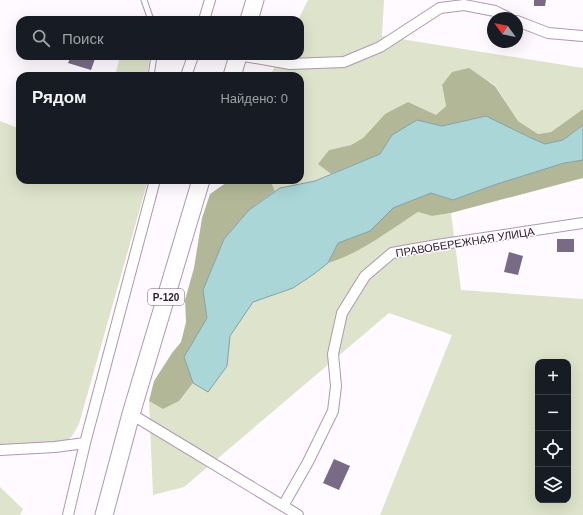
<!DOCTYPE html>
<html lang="ru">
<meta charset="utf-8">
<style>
:root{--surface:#171b24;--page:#20242c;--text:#f1f3f6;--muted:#9ea1a6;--line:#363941}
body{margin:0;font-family:Helvetica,sans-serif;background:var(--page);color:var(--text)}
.controls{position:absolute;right:12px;bottom:12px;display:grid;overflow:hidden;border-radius:8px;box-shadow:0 4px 16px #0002}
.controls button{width:36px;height:36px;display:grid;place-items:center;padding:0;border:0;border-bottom:1px solid var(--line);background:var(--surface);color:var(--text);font:20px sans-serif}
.compass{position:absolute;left:487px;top:12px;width:36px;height:36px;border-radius:50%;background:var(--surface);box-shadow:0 4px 16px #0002;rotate:303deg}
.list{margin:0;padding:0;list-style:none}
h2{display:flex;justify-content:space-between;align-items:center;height:52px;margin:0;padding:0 16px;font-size:17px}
h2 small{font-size:13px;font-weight:400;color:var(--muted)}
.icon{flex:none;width:22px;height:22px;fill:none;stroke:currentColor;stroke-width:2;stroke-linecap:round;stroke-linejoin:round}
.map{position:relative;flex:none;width:583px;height:515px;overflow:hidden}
.search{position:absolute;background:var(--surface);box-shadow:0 4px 16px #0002;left:16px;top:16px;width:288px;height:44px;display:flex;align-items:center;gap:10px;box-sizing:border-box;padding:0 14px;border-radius:12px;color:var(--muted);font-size:15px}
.panel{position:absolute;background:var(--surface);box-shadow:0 4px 16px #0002;left:16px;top:72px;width:288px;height:112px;border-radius:12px}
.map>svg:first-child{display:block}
</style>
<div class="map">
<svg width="583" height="515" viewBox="0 0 583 515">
<rect width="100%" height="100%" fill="#fffaff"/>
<path fill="#dee3cb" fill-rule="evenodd" d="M308,0H384L382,36L583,68V109L551,132L538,134L518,121L495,85L469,69L442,86L446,106L436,115L385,114L363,138L351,145L329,150L319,164L331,174L315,181L280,188L275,191L270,180H300V76H270L280,56H300V20H298Z
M120,56H150L147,76H115Z
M0,121L20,129V180H148L79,424L72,436L64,443L0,449Z
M418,212L432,216L451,213L461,290L583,299V515H380L452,335L389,313L184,487L153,495L149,401L163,408L179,401L193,383L208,392L227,366L230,336L253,302L293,288L314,274L328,263L340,259L383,235ZM538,362H568V500H538Z
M0,487L23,509L20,515H0Z"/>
<path fill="#b2b897" d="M469,68L495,86L518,121L538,134L551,132L583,109V125L563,140L545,144L531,138L486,116L442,126L417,120L392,135L380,154L331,174L318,164L329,150L351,145L363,138L385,114L408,102L436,115L446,106L442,85L452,72Z
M583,160V178L451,213L432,216L418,212C392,229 357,255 328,263L338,243L370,230L393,208L431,193L453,200L494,185L564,163Z
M230,180H270L275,191L249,210L224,239L203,290L207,318L184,357L193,383L179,401L163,409L149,401L154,381L172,353L181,342L186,322L185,300L194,268L202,218L210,194Z"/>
<path fill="#aad6d8" stroke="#84a0a4" d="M486,116L531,138L545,144L563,140L583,125V160L564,163L494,185L453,200L431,193L393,208L370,231L338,243L328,263L314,274L293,288L253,302L230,336L227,366L208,392L193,383L184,357L207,318L203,290L224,239L249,210L280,188L315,181L380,154L392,135L417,120L442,126Z"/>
<path fill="#796b86" d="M534,0H546L545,6H534Z
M71,56H96L91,70L68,63Z
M557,239H574V252H557Z
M509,252L523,256L518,275L504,272Z
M334,459L350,466L339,490L323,483Z"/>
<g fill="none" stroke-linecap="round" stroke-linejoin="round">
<defs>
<path id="service" d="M144,0L151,20
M151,76L154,56"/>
<path id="minor" d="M204,20L210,0
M517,21L548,33L583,36
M244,56L290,64L344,62L380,47L440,8L464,5L495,11L509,18
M186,76L193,56
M131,414L298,515
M0,450L55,447L85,443
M283,506L308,462L333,411L336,386L333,354L342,313L365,276L392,253L437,245L583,223
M68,515L85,443L155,180"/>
<path id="trunk" d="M249,20L255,0
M232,76L238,56
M104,515L131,414L201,180"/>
</defs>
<use href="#service" stroke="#af97b1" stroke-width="7"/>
<use href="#minor" stroke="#af97b1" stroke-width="12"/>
<use href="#trunk" stroke="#af97b1" stroke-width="19"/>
<use href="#service" stroke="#fff" stroke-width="5"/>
<use href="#minor" stroke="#fff" stroke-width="10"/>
<use href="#trunk" stroke="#fff" stroke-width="17"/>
</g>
<g text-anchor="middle" stroke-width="3" stroke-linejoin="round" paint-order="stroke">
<rect fill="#fffaff" stroke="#6a626b" stroke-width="1" x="148" y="289" width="36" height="16" rx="3"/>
<g font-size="10" font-weight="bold" fill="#2a212b">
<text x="166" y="301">Р-120</text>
</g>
<g font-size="11" fill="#2a212b" stroke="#fffaff">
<text transform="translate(465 242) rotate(-9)" y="4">ПРАВОБЕРЕЖНАЯ УЛИЦА</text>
</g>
</g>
</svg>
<div class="controls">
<button>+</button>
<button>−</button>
<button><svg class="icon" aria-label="locate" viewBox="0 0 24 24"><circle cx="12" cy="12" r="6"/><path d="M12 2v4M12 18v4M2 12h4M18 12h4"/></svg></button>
<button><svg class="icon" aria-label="layers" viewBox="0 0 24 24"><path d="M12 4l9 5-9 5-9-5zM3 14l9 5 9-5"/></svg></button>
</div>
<svg class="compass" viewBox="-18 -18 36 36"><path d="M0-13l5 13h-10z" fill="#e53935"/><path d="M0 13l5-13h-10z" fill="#9ea1a6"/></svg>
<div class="search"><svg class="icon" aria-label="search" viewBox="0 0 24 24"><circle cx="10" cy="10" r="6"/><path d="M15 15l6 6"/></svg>Поиск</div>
<section class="panel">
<h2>Рядом<small>Найдено: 0</small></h2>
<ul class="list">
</ul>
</section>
</div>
